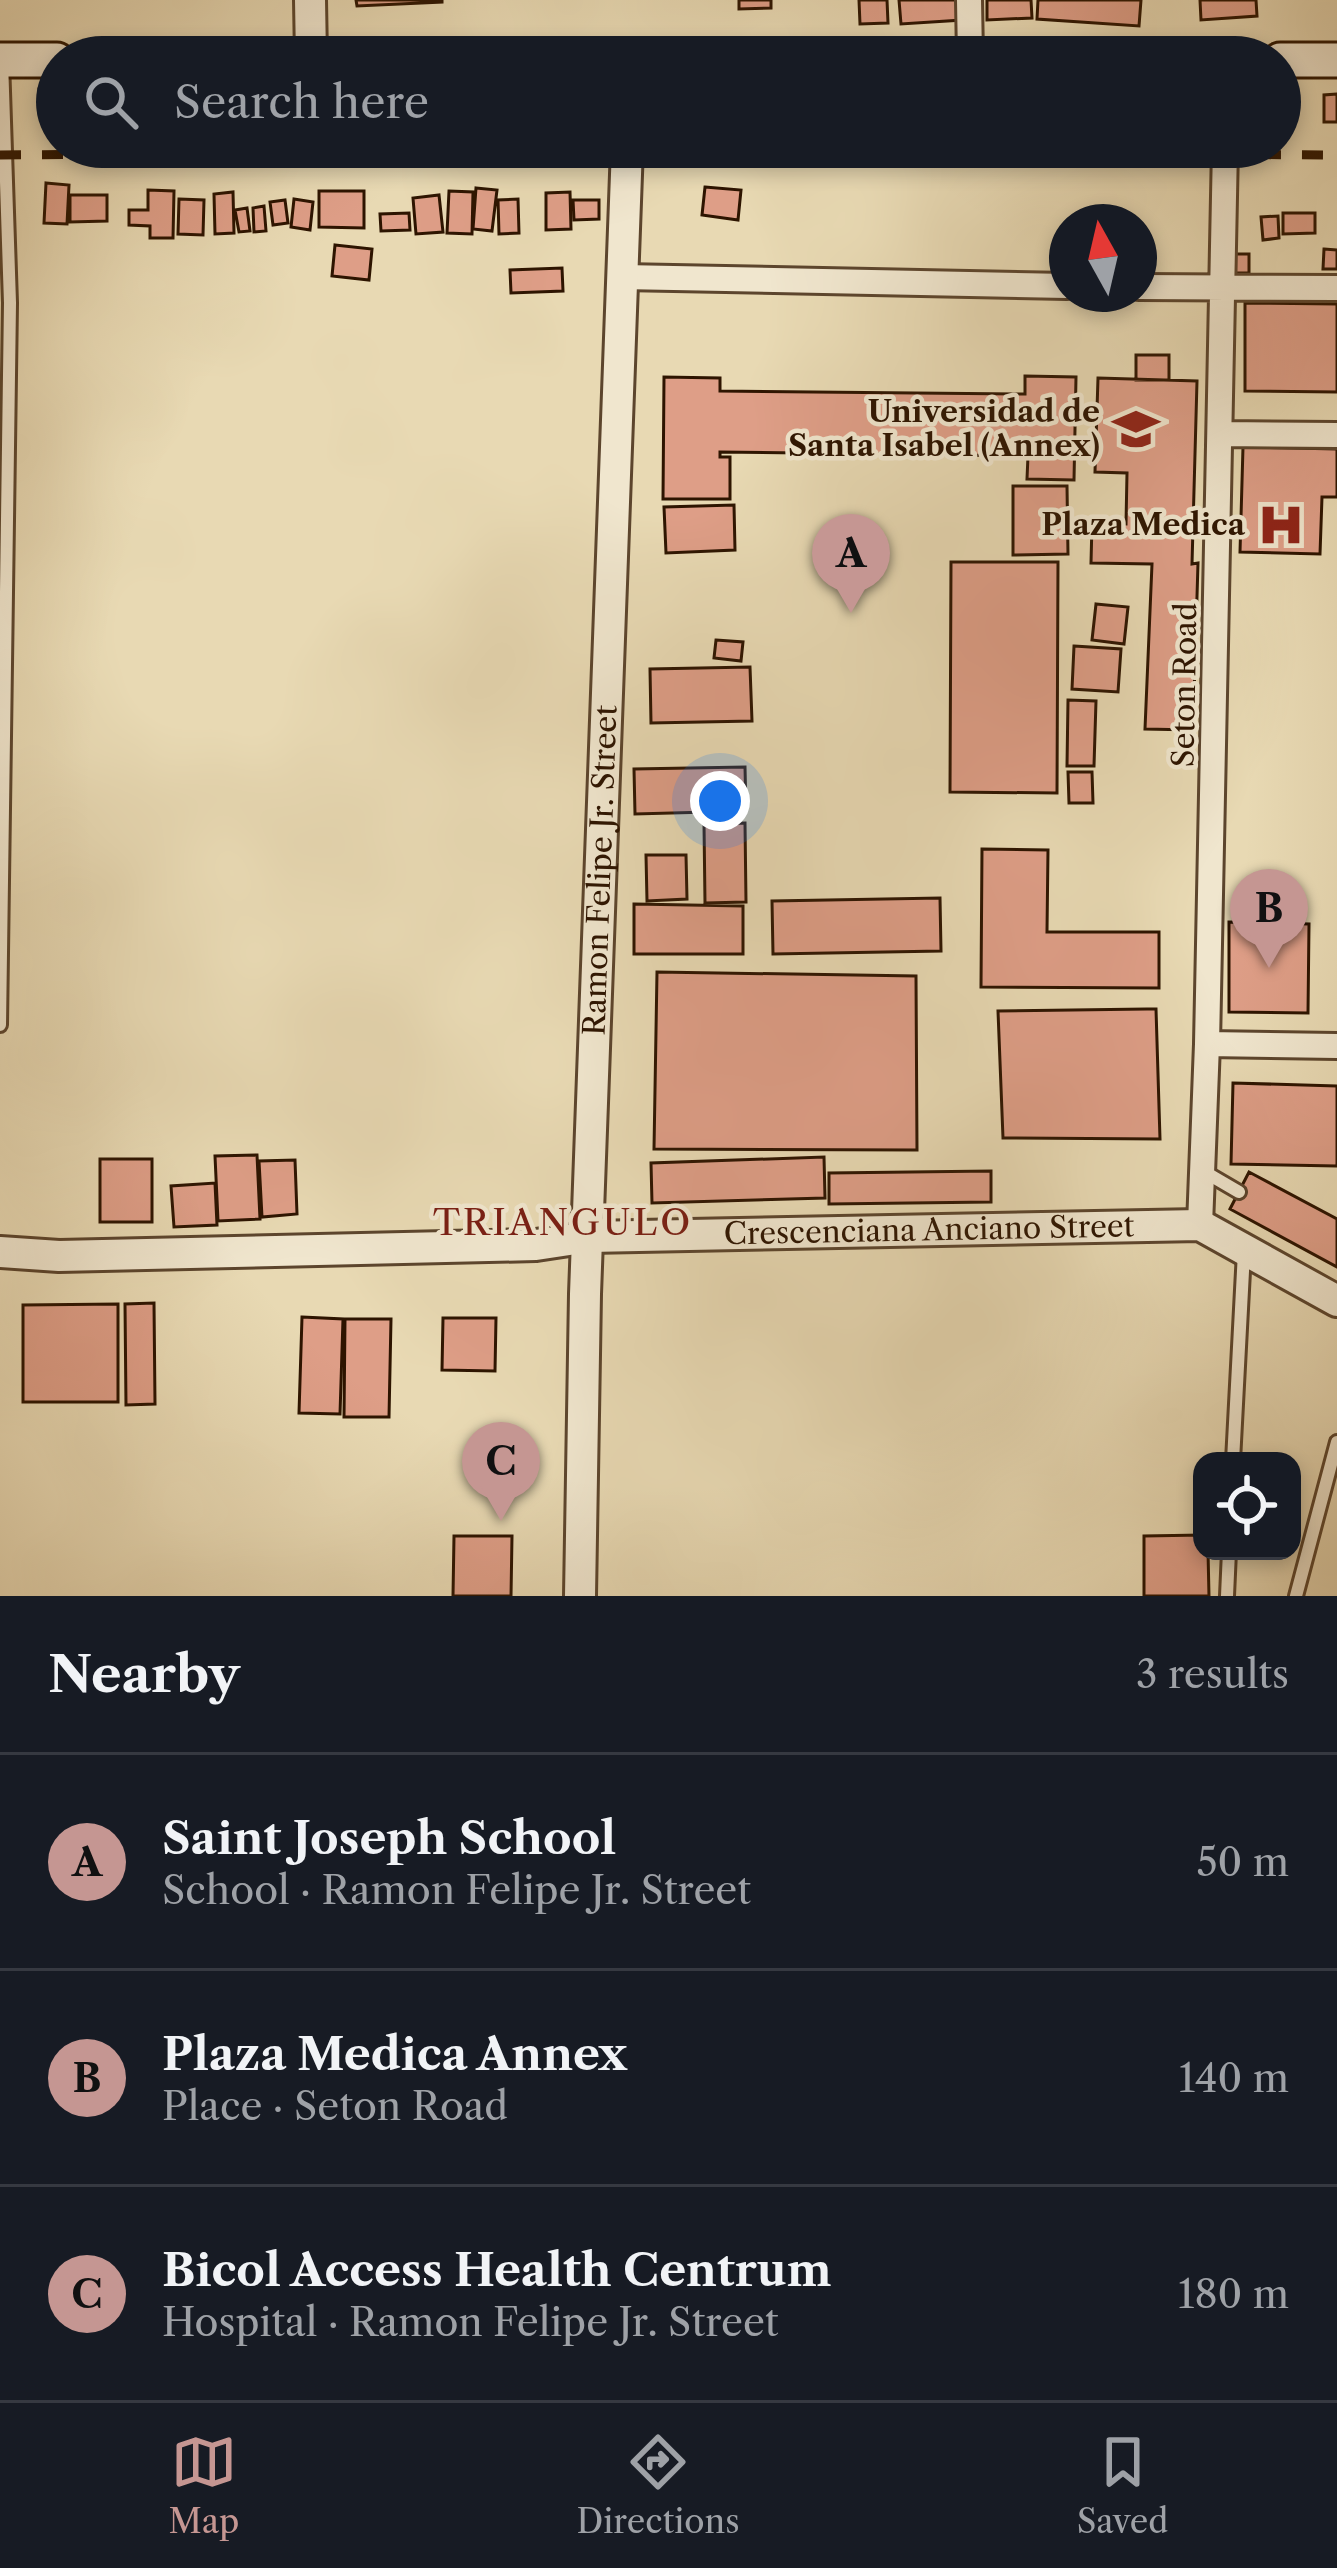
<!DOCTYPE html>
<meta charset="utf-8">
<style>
:root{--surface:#171b24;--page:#242831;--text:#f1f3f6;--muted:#9ea1a6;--line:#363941;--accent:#c59692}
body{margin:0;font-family:"Libre Caslon Text",serif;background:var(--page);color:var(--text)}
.controls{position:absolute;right:36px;bottom:36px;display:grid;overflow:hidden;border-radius:24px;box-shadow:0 6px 18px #0003}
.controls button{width:108px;height:108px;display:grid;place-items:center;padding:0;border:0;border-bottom:3px solid var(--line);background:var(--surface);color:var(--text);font:60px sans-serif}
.compass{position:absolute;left:1049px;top:204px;width:108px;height:108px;border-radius:50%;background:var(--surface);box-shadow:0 6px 18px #0003;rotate:352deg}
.you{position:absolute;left:720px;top:801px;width:42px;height:42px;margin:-30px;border:9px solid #fff;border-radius:50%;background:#1a73e8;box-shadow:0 0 0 18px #1a73e833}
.badge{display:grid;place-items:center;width:78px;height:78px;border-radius:50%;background:var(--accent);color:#111;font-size:39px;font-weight:700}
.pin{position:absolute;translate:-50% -99px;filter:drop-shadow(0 3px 6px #0008)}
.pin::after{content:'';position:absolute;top:63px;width:42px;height:36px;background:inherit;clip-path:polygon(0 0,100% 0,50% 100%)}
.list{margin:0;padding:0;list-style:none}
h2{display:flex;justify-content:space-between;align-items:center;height:156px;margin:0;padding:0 48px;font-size:51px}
h2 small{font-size:39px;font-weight:400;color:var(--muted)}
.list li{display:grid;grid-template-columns:78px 1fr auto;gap:36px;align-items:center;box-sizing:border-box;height:216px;padding:0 48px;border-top:3px solid var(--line)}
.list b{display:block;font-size:45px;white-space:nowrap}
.list p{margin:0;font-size:39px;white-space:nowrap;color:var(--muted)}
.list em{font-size:39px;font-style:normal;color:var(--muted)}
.icon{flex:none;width:66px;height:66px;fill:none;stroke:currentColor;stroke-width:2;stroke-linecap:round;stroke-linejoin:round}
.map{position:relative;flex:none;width:1337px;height:1596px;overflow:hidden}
.search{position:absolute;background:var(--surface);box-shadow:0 6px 18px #0003;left:36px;right:36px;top:36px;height:132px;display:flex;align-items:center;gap:30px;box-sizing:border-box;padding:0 42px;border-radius:66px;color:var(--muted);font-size:45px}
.sheet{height:804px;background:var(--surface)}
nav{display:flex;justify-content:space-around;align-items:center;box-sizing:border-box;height:168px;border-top:3px solid var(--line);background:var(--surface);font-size:33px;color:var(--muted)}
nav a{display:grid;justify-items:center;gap:6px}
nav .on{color:var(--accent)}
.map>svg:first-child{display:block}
</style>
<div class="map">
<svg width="1337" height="1596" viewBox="0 0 1337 1596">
<rect width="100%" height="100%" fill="#e8d9b3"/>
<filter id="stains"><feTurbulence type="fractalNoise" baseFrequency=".00167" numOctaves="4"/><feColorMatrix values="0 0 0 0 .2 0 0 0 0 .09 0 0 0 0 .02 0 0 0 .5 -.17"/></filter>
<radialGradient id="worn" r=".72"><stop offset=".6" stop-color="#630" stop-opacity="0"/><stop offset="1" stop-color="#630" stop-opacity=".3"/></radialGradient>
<path fill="#de9e87" stroke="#2d1400" stroke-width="3" d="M356,0H442V2L357,6Z
M739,0H771V8L739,9Z
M859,0H887L888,23L860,24Z
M899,0H961L962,20L901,24Z
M987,0H1031L1032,18L987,20Z
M1038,0H1141L1139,26L1037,19Z
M1200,0H1256L1257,16L1201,20Z
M39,89H57V112H39Z
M1337,94V122H1324V95Z
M46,183L69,185L67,224L44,223Z
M705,187L741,190L738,220L702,215Z
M476,188L497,190L492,231L473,229Z
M148,190L174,191L173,238H150V226L129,225V210H148Z
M319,191H364V228L319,227Z
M449,191L473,192L472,234L447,233Z
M233,192L234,233L215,234L214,194Z
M570,192L571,229L546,230V193Z
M70,195H107V221L70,222Z
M439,195L443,232L416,234L413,198Z
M179,199L204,200L203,235L178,234Z
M294,199L313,202L310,230L291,227Z
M518,199L519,233L499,234L498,200Z
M285,200L288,223L273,225L270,202Z
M573,200H599V219L574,220Z
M264,206L266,231L254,232L253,208Z
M247,208L250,231L239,232L235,210Z
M409,213L410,230L381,231L380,214Z
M1283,213H1315V233L1283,234Z
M1278,216L1279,238L1263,240L1261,217Z
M335,245L372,249L369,280L332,276Z
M1324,249L1337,250V269H1323Z
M1235,254H1249V273H1235Z
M562,268L563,291L511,293L510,270Z
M1245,303L1337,304V392L1245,391Z
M1136,355H1169V380H1136Z
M1025,376L1076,377L1074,480L1027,479L1028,456L720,452V457H730V499H663L664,377L720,378V391L1025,394Z
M1098,378L1197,381L1192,564L1198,563L1193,730L1145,729L1152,564L1091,563L1092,523L1126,524L1127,473L1095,472Z
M1243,447L1337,449V497H1322L1320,554L1240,552Z
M1013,486H1067L1068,554L1013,555Z
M734,505L735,550L666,553L664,507Z
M951,562H1058L1057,793L950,792Z
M1096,604L1128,607L1124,644L1092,640Z
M716,640L743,642L741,661L714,658Z
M1074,646L1121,649L1118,692L1072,689Z
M750,667L752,721L651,723L650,669Z
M1068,700L1096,701L1094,766H1067Z
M745,767L746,811L635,814L634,769Z
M1068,772H1092L1093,803H1069Z
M745,823L746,902L705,903L704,824Z
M982,849L1048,850L1047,932H1159V988L981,987Z
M646,855H686L687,899L647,901Z
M940,898L941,951L773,954L772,901Z
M634,904L743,906V954H634Z
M1229,922L1309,924L1308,1013L1229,1012Z
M657,972L916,976L917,1150L654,1149Z
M1147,1009H1156L1160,1139L1003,1138L998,1011Z
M1233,1083L1337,1086V1166L1231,1164Z
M257,1155L260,1219L218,1221L215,1156Z
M824,1157L825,1198L652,1203L651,1163Z
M100,1159H152V1222H100Z
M295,1160L297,1214L262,1217L259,1161Z
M991,1171V1202L829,1204V1173Z
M1249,1172L1337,1219V1267L1230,1209Z
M215,1183L217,1225L174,1227L171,1186Z
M154,1303L155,1404L126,1405L125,1304Z
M118,1304V1402H23V1305Z
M302,1317L343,1319L340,1414L299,1413Z
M443,1318H496L495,1371L442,1370Z
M345,1319H391L389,1417H344Z
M1202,1535V1551H1208L1209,1596H1144V1536Z
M454,1536H512L511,1596H453Z"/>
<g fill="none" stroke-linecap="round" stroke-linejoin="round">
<defs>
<path id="service" d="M0,1025L10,303L2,61
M1203,1171L1239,1192
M1233,1461L1244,1252
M1227,1596L1229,1551
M1296,1596L1337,1442"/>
<path id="minor" d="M969,0L970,57
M622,277L1067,286
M1139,287L1337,288
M1221,434L1337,435
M1207,1044L1337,1046
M1200,1225L1207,1044L1225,147"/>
<g id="tertiary">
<path d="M310,0L311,57"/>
<path id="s1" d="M0,1252L59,1256L536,1245L589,1237L1200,1225L1337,1301"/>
<path id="s2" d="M580,1596L585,1294L627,147"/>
</g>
<path id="secondary" d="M543,57H815
M0,60H57
M1280,60H1337"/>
</defs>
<use href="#service" stroke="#5c452d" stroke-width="18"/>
<use href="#minor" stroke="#5c452d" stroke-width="30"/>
<use href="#tertiary" stroke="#5c452d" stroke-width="36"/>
<use href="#secondary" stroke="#2d1400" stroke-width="39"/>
<use href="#service" stroke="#f0e6ce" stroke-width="12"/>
<use href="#minor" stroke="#f0e6ce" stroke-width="24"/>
<use href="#tertiary" stroke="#f0e6ce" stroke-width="30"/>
<use href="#secondary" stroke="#f0e6ce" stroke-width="33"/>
<path stroke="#2d1400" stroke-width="9" stroke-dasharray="21 21" stroke-linecap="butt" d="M0,155L627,151L1337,155"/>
</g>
<defs>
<symbol id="university-bare" viewBox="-9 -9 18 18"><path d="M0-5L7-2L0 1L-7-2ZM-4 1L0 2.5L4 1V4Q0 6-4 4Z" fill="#8f2418" stroke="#f0e6ce" stroke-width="2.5" paint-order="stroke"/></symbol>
<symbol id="hospital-bare" viewBox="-9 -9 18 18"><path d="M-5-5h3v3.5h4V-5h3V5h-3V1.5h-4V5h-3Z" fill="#8f2418" stroke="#f0e6ce" stroke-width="2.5" paint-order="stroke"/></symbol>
</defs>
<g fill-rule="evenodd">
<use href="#university-bare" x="1103" y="396" width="66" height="66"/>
<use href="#hospital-bare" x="1248" y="492" width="66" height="66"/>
</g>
<g text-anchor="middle" stroke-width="9" stroke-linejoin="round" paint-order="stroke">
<g font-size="30" font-weight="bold" fill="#2d1400" stroke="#f0e6ce" text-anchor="end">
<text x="1100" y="422">Universidad de<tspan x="1100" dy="34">Santa Isabel (Annex)</tspan></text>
<text x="1245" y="535">Plaza Medica</text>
</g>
<g font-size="30" fill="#2d1400" stroke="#f0e6ce">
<text transform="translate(1185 685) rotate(-89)" y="10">Seton Road</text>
<text dy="10" stroke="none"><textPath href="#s2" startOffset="726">Ramon Felipe Jr. Street</textPath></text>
<text dy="10" stroke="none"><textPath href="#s1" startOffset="930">Crescenciana Anciano Street</textPath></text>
</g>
<g font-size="36" letter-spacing="3" fill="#7a1f14" stroke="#f0e6ce">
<text x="563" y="1235">TRIANGULO</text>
</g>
</g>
<rect width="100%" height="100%" filter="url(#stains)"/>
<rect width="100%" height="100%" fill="url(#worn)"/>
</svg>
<div class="controls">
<button><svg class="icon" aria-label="locate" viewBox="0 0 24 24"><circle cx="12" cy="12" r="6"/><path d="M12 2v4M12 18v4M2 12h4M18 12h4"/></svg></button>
</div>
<svg class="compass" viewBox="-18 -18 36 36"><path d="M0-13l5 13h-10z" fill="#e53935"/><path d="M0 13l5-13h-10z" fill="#9ea1a6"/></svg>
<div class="you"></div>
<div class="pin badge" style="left:851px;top:613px">A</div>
<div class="pin badge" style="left:1269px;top:968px">B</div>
<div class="pin badge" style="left:501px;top:1521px">C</div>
<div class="search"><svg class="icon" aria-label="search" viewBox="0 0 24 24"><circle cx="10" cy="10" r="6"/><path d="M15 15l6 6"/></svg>Search here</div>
</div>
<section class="sheet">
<h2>Nearby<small>3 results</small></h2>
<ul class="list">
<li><span class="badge">A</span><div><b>Saint Joseph School</b><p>School · Ramon Felipe Jr. Street</p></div><em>50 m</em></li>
<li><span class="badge">B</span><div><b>Plaza Medica Annex</b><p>Place · Seton Road</p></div><em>140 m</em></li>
<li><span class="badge">C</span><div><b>Bicol Access Health Centrum</b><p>Hospital · Ramon Felipe Jr. Street</p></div><em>180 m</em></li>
</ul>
</section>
<nav>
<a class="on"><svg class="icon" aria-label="map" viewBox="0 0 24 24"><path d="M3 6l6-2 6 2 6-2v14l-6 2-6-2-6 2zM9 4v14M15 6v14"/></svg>Map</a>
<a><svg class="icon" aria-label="directions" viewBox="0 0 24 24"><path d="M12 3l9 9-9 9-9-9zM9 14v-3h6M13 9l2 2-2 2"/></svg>Directions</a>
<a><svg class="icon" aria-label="saved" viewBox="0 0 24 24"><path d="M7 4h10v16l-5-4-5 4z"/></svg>Saved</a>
</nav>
